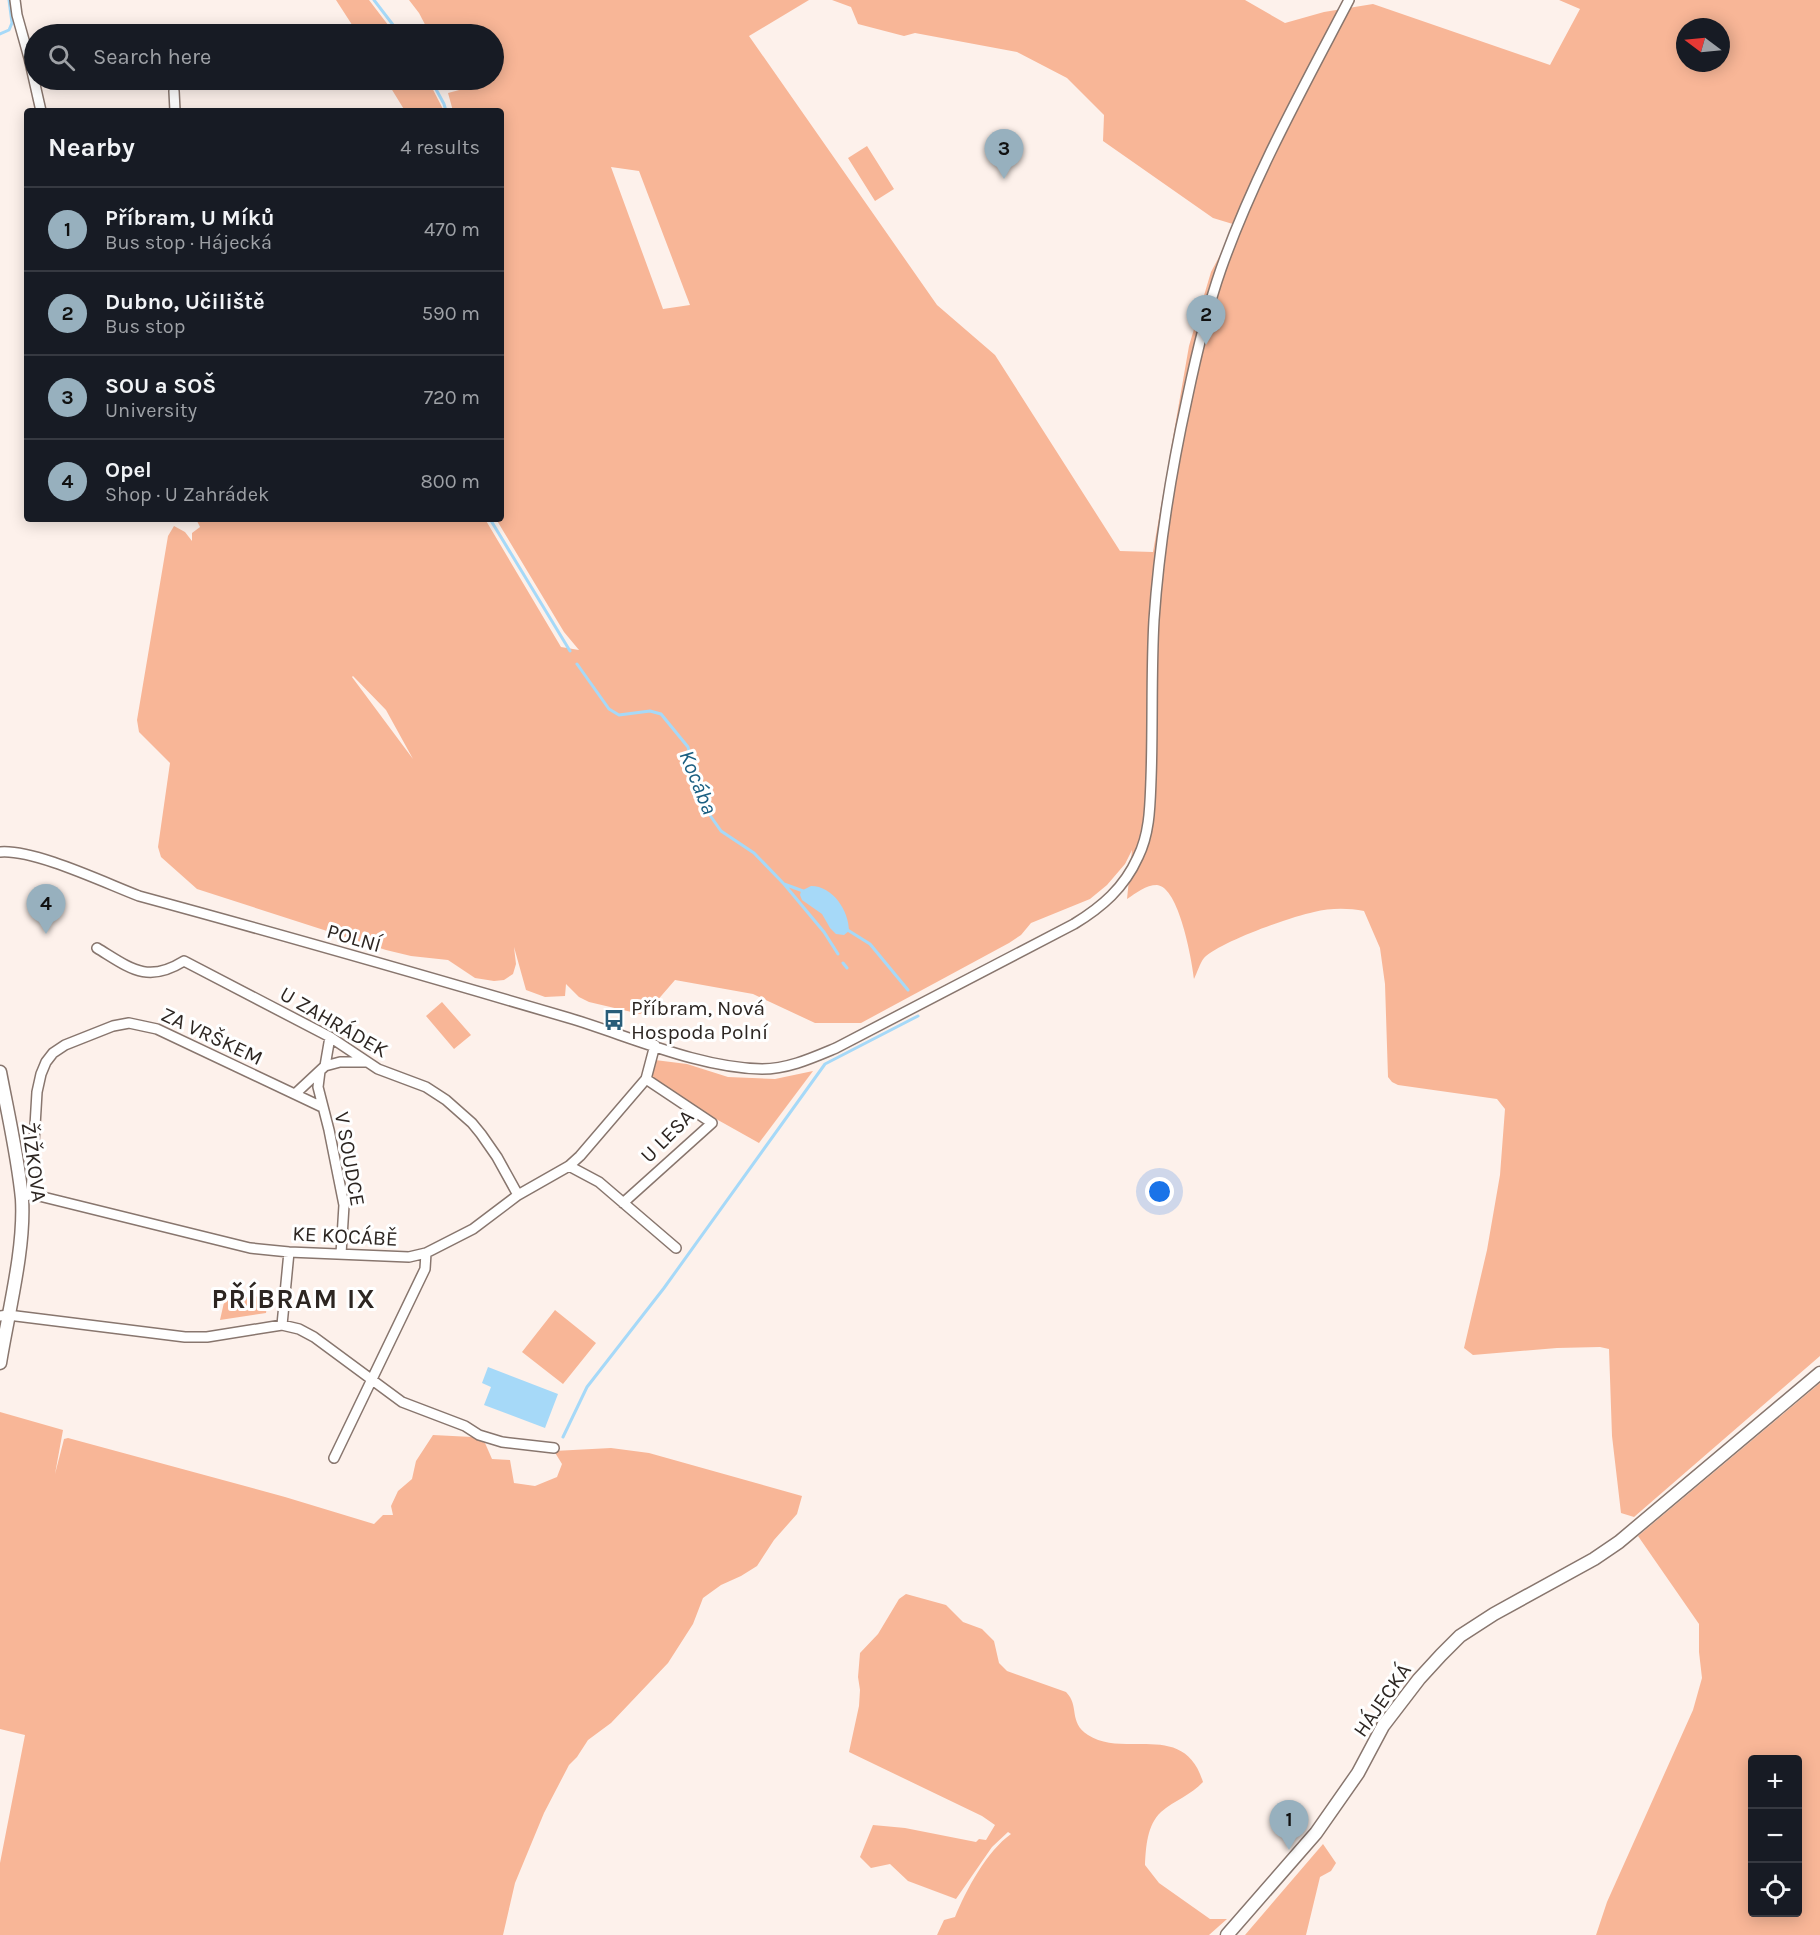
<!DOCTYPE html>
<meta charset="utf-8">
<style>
:root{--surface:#171b24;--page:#242831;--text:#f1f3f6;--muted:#9ea1a6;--line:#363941;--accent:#97b0be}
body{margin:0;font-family:Karla,sans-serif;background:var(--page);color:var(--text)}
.controls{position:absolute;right:18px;bottom:18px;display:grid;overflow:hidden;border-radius:6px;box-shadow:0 3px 15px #0003}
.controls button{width:54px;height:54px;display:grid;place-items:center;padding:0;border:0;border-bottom:2px solid var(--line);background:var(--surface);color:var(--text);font:30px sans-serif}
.compass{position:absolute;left:1676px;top:18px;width:54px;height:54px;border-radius:50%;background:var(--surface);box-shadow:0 3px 15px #0003;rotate:286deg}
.you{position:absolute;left:1160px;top:1192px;width:21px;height:21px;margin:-15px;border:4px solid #fff;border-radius:50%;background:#1a73e8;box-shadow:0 0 0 9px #1a73e833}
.badge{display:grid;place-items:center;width:39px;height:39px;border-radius:50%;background:var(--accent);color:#111;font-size:20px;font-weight:700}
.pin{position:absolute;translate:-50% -50px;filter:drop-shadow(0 2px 3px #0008)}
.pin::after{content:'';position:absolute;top:32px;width:21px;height:18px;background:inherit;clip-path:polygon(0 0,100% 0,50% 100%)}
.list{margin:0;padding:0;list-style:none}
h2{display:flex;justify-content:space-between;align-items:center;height:78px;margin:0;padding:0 24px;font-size:26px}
h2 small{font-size:20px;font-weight:400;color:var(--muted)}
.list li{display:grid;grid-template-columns:39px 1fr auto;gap:18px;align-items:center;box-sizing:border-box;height:84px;padding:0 24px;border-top:2px solid var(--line)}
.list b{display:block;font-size:22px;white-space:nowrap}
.list p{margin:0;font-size:20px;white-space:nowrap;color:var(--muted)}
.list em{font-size:20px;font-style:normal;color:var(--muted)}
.icon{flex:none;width:33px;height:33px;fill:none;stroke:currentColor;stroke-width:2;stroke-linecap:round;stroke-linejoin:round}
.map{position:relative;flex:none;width:1820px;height:1935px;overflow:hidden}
.search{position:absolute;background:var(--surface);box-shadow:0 3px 15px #0003;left:24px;top:24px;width:480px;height:66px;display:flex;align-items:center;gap:15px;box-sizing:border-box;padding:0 21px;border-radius:33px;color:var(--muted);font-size:22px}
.panel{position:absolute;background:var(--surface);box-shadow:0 3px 15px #0003;left:24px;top:108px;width:480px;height:414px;border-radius:6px}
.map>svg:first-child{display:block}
</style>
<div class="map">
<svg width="1820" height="1935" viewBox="0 0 1820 1935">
<rect width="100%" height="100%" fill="#fdf1eb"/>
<path fill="#f8b697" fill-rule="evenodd" d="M336,0H369L395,34H358Z
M409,0H809L749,36L937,305L995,355L1120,551L1153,552L1189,346L1211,272L1236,225L1213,218L1103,141L1104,115L1067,78L1017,52L915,33L904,36L858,24L851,7L832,0H1245L1285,23L1324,12L1373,4L1550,65L1580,9L1559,0H1820V1356L1634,1517L1621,1513L1612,1436L1609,1349L1600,1347L1557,1348L1473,1355L1464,1348L1487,1250L1500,1175L1505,1109L1497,1099L1398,1085L1392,1082L1388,1077L1385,984L1380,948L1364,911C1348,908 1330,908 1314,912C1290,917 1220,942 1204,958C1200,963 1197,973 1194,979C1192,960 1179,887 1157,885C1146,885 1136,893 1127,899L1132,850L1125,864L1107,885L1090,899L1031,923L1021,935L1009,943L861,1023H815L753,994L675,980L649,1010L640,1014L589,1002L579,997L566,984L565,996L545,997L526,990L514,947L516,964L513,974L504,980L494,981L475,978L448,960L411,956L386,950L197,889L161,857L158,847L170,763L139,732L137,720L168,536L174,526L185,532L192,541V533L200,527L196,519H485L561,647L579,650L564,632L496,519H501V111H453L448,93L463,89L458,80H494V34H430L419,13ZM1685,27H1721V63H1685ZM611,167L639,171L690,305L663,309ZM353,676L386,710L413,759L352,677Z
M386,80H428L444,111H405Z
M867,146L894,189L875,201L848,158Z
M442,1002L471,1035L454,1049L426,1016Z
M655,1060L687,1064L728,1077L775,1079L813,1071L759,1143L684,1101L651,1077Z
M268,1296L266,1313L220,1320L225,1298Z
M555,1310L596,1343L563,1384L522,1352Z
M1820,1383V1935H1596L1607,1902L1693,1710L1702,1678L1699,1652V1624L1638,1536ZM1752,1760H1798V1912H1752Z
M0,1412L63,1430L55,1474L64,1439L68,1438L285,1497L374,1524L383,1515H393L391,1506L398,1491L412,1479L416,1461L433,1435L472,1437L485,1443L492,1459L510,1460L514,1483L535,1486L557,1477L562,1464L554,1451L611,1448L649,1453L802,1496L797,1514L774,1540L757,1566L741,1576L721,1585L703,1598L693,1624L668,1663L611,1723L588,1740L577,1757L569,1765L544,1813L515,1883L503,1935H0V1863L25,1735L0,1729Z
M906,1594L946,1605L963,1622L982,1629L994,1641L999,1663L1007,1671L1066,1692C1080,1706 1068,1722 1088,1735C1125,1759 1184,1720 1203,1782C1191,1795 1175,1800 1161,1812C1147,1825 1146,1847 1145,1865L1159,1883L1210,1919H1227L1209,1935H937L944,1920L955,1917C966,1890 987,1851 1011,1834L1008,1832L992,1847L956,1899L908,1881L890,1864L871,1868L860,1857L873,1825L905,1828L976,1842L979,1839L986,1840L995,1825L982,1816L849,1752L859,1706L860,1690L858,1677L860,1653L878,1634L899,1599Z
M1323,1844L1336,1863L1331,1871L1320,1877L1306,1935H1245Z"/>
<path fill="#a6d9f8" d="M811,886C833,886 849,911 849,931L844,935L836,934L830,928L822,914L802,900L800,895L801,891Z
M488,1367L558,1394L545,1428L484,1405L491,1387L482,1383Z"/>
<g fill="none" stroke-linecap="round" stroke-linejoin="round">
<path stroke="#a6d9f8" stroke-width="3" d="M374,0L400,34
M0,34L9,30L12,23L9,0
M431,80L444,104L446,111
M490,519L570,651
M577,664L609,709L619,715L650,711L661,714L688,747L697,786L707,811L721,831L754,853L784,884L824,932L838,954
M784,884L803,891
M846,929L870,944L908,990
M843,963L847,968
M563,1437L587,1387L664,1288L825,1064L918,1016"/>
<defs>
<path id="street" d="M15,0L17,15L29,58L41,111
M174,91L175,111
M0,852C34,849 105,883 139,896C283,935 426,976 569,1018C629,1036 699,1068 762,1069C788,1069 812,1058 836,1048L1074,924C1102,907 1124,888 1138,857C1150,833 1150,805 1151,779C1153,726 1151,673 1154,620C1159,546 1171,472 1187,399C1196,356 1206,312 1221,269C1254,176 1303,88 1349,0
M97,948C130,968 147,984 184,961L330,1037L378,1069L426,1087L446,1100L472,1123L481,1134L497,1157L518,1195
M325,1066L340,1062H365
M320,1071L318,1087L329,1130L344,1205L341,1254
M295,1094L325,1066L330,1037
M569,1166L599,1182L676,1248
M31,1194L37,1092L41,1074L46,1062L53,1053L65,1045L113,1026L129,1023L157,1029L322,1107
M21,1198L31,1194L250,1248L289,1252L409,1257L426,1253L473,1229L518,1195L569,1166L580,1156L646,1079L655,1045
M623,1203L712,1123L646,1079
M0,1316L8,1315L185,1337H207L282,1325L299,1329L314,1337L402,1402L465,1426L479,1435L502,1442L554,1448
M282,1325L289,1252
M334,1458L425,1269L426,1253"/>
<path id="secondary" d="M0,1072C8,1114 18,1157 22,1199C25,1249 8,1313 0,1363
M1227,1935L1316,1833L1358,1773L1383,1726L1419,1679L1441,1655L1460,1636L1494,1614L1594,1559L1619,1542L1820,1373"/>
</defs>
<use href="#street" stroke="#88766e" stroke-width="12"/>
<use href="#secondary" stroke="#88766e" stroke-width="15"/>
<use href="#street" stroke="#fff" stroke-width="9"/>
<use href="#secondary" stroke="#fff" stroke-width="12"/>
</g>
<defs>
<symbol id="bus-bare" viewBox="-9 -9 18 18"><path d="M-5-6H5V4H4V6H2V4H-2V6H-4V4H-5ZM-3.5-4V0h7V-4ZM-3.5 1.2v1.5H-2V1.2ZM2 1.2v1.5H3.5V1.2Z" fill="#295d79" stroke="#fff" stroke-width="2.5" paint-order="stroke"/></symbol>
</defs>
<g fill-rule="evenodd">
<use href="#bus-bare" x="599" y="1005" width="30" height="30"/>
</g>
<g text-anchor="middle" stroke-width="6" stroke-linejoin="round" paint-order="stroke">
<g font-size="21" fill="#2d2622" stroke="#fff">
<text transform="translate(354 938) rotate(16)" y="7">POLNÍ</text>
<text transform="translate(334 1022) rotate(30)" y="7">U ZAHRÁDEK</text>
<text transform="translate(212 1036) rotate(25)" y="7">ZA VRŠKEM</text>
<text transform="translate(667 1136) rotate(-45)" y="7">U LESA</text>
<text transform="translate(350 1159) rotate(80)" y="7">V SOUDCE</text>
<text transform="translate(34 1162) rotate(82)" y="7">ŽIŽKOVA</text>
<text transform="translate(345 1236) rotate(3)" y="7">KE KOCÁBĚ</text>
<text transform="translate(1382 1700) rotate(-55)" y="7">HÁJECKÁ</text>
</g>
<g font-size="21" fill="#2d2622" stroke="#fff" text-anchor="start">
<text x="631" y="1015">Příbram, Nová<tspan x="631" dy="24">Hospoda Polní</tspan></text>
</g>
<g font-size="22" font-style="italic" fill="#1b5f81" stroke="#fff">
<text transform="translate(699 782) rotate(68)" y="8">Kocába</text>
</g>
<g font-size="27" font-weight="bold" letter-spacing="1.5" fill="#2d2622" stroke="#fff">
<text x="294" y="1308">PŘÍBRAM IX</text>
</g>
</g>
</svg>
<div class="controls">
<button>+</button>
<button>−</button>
<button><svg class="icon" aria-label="locate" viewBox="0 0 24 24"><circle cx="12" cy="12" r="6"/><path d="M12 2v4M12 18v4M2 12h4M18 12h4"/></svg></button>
</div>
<svg class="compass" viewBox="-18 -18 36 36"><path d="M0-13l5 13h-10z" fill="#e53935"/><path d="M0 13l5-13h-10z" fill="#9ea1a6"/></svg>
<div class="you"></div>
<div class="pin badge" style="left:1289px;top:1850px">1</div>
<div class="pin badge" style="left:1206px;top:345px">2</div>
<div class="pin badge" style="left:1004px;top:179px">3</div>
<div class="pin badge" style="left:46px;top:934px">4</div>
<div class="search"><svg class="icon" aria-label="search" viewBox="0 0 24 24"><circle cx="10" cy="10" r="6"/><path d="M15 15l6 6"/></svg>Search here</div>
<section class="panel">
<h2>Nearby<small>4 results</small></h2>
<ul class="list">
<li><span class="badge">1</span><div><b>Příbram, U Míků</b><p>Bus stop · Hájecká</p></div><em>470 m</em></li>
<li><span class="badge">2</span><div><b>Dubno, Učiliště</b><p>Bus stop</p></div><em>590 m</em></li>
<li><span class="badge">3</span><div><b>SOU a SOŠ</b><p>University</p></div><em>720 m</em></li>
<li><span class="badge">4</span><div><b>Opel</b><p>Shop · U Zahrádek</p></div><em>800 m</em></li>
</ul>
</section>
</div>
